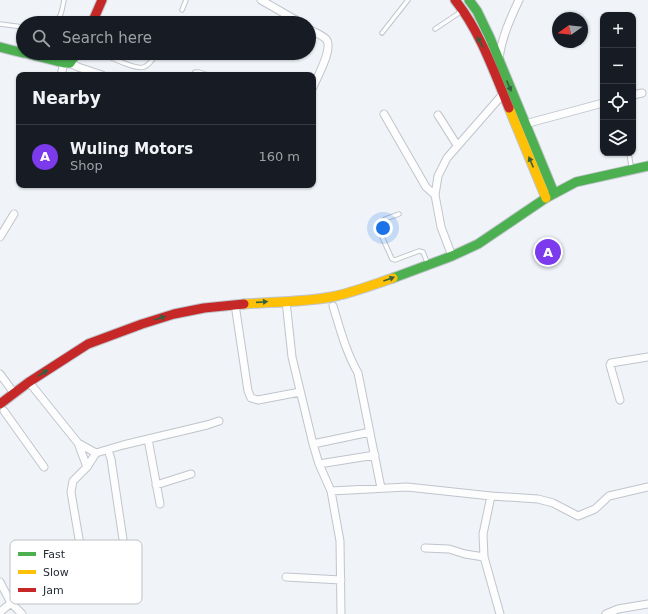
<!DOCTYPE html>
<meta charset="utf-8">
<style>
:root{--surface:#171b24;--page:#242831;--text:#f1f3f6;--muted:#9ea1a6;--line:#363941;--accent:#7c3aed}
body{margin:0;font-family:"DejaVu Sans",sans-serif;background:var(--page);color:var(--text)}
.controls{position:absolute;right:12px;top:12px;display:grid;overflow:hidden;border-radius:8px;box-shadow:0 1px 3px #0004}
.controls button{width:36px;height:36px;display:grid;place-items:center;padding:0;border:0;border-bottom:1px solid var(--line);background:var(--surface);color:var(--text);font:20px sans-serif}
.compass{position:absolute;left:552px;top:12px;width:36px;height:36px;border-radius:50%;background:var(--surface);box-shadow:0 1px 3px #0004;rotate:255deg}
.you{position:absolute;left:383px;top:228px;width:14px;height:14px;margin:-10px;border:3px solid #fff;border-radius:50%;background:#1a73e8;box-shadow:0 0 0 6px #1a73e833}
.badge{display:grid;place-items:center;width:26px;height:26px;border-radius:50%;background:var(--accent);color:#fff;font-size:13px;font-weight:700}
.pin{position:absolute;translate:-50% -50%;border:2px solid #fff;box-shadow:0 1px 4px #0006}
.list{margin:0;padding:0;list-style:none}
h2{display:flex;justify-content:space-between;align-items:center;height:52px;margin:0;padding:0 16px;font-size:17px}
h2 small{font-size:13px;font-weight:400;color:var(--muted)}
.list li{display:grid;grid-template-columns:26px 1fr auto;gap:12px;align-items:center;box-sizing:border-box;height:64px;padding:0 16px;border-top:1px solid var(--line)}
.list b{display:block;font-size:15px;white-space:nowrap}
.list p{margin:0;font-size:13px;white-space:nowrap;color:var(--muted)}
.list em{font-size:13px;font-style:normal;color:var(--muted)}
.icon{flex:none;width:22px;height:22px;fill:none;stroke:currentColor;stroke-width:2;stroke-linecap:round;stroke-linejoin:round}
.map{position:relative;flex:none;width:648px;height:614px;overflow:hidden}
.search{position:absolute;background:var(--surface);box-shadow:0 1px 3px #0004;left:16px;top:16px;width:300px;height:44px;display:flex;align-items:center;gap:10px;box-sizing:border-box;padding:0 14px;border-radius:22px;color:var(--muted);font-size:15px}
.panel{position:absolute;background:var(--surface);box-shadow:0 1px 3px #0004;left:16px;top:72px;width:300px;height:116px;border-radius:8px}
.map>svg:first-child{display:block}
</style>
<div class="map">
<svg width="648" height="614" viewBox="0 0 648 614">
<rect width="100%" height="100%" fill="#f0f4f9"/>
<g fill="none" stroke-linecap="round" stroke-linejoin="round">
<defs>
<path id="lane" d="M182,10L186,0
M54,23C62,17 62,9 64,0
M0,24L23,27
M435,29L462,11
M382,33L408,0
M101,53C110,57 135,70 144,67C149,65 154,58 157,53
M193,75L195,72H199L205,74
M629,153L631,166
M399,214C391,217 379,219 378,228L392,259L395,260L419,251L423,252L427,262"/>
<path id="street" d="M261,0L301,23
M309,29C314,32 322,35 326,39C334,48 317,77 313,87
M499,58C502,37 510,19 519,0
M70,63L78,67L102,75
M61,75L64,63
M633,95L642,93
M384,114L426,187L435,195
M438,115L457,145
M525,124L603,103
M0,237L14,214
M452,256L441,227L435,195L438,176L447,158L503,94
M286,301L292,357L313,444L319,464L331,491L340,541L341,614
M333,306C340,329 346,352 358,373L381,488
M236,311L248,391L251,398L258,400L300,392
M0,374L14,393
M29,382L78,443L87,467
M620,400L610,365L611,363L648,357
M4,411L44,467
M148,439L160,504
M78,443L96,453
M313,444L370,432
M108,450L111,459L130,586V594C114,606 95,594 86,580L71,492L73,481L87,467L96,453L123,445L207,425L219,421
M319,464L375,455
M156,485L191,474
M331,491L407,487L491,496L538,499L553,503L578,516L595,509L609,496L648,487
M491,496L483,534L484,557L500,614
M425,548L449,549L465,554L484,557
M286,577L341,580
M0,582L11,603L22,614
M0,612L11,603
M606,614L618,609L648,604"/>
<path id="fast" d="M469,0L477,11L490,38L554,193
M0,47L23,53
M25,53L64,63H70L77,53
M393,278L452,256L478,244L546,198L576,182L648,166"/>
<path id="slow" d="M509,108L546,198
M244,304C273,302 303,302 331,297C352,293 372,285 393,278"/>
<path id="jam" d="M455,0C480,31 494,72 509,108
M92,23L102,0
M0,404L29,382L88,344L142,324L174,314L204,308L244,304"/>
</defs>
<use href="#lane" stroke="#bfc5cb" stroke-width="5.5"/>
<use href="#street" stroke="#bfc5cb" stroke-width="9"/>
<use href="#fast" stroke="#bfc5cb" stroke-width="11"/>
<use href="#slow" stroke="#bfc5cb" stroke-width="11"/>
<use href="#jam" stroke="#bfc5cb" stroke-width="11"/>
<use href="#lane" stroke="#fdfdfe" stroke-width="3.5"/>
<use href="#street" stroke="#fdfdfe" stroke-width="7"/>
<use href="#fast" stroke="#4caf50" stroke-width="9"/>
<use href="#slow" stroke="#ffc107" stroke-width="9"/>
<use href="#jam" stroke="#c62828" stroke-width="9"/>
</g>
<defs><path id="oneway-solid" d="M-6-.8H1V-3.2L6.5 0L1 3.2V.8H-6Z"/></defs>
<g fill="#35603f">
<use href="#oneway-solid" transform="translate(480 42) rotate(-118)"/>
<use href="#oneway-solid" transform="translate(509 86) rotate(67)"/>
<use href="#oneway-solid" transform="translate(531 162) rotate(-113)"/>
<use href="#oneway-solid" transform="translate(389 279) rotate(-20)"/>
<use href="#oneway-solid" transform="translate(262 302) rotate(-4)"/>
<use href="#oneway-solid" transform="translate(160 318) rotate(-17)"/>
<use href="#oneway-solid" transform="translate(43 373) rotate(-33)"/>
</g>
<rect x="10" y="540" width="132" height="64" rx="6" fill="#fff" stroke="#bec0c2" stroke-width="1"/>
<rect x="18" y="552" width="18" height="4" fill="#4caf50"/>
<rect x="18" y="570" width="18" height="4" fill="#ffc107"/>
<rect x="18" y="588" width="18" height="4" fill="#c62828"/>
<g font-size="11" fill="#252c34">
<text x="43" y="558">Fast</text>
<text x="43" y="576">Slow</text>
<text x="43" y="594">Jam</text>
</g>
</svg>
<div class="controls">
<button>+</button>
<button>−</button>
<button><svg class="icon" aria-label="locate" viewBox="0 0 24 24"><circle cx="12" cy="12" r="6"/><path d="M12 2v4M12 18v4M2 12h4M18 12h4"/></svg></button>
<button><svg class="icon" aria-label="layers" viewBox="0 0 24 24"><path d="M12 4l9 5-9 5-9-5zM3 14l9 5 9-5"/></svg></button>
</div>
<svg class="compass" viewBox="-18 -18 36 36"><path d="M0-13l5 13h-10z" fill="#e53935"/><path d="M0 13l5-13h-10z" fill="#9ea1a6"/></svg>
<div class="you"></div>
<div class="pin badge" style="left:548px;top:252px">A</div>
<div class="search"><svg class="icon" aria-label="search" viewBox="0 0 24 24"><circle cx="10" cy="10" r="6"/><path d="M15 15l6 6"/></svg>Search here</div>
<section class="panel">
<h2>Nearby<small></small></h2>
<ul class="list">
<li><span class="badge">A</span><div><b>Wuling Motors</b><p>Shop</p></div><em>160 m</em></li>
</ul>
</section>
</div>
